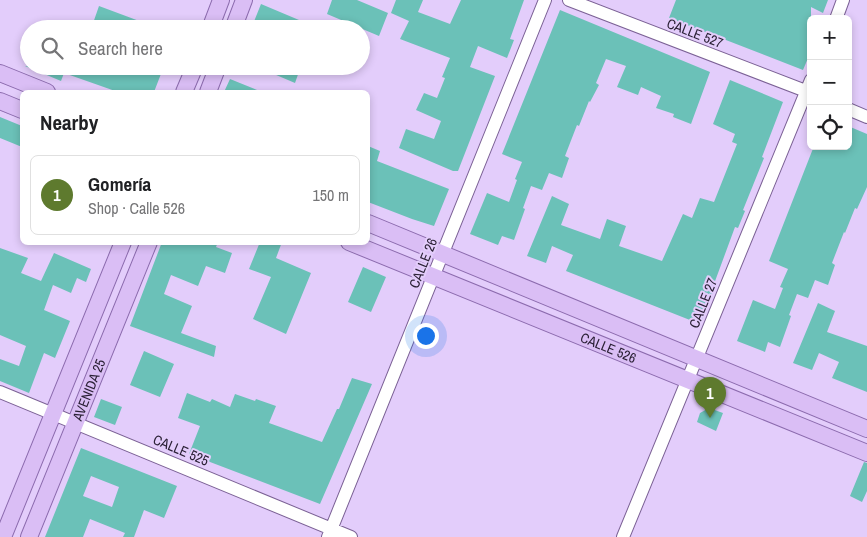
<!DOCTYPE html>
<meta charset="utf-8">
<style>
:root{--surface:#fff;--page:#f6f6f6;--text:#202124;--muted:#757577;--line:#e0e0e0;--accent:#5e7a2e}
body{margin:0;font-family:"Archivo Narrow",sans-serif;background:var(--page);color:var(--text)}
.controls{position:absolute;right:15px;top:15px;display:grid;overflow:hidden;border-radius:8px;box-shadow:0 2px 8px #0003}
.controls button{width:45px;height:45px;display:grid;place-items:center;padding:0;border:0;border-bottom:1px solid var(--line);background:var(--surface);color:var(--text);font:25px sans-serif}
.you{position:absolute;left:425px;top:335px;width:18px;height:18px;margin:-12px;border:4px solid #fff;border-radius:50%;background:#1a73e8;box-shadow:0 0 0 8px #1a73e833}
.badge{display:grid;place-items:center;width:32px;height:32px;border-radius:50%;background:var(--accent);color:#fff;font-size:16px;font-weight:700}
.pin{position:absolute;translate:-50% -41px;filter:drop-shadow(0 1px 2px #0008)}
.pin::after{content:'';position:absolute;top:26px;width:18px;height:15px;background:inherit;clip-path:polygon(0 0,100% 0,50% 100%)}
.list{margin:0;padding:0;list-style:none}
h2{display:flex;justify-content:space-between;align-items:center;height:65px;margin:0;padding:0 20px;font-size:21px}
h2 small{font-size:16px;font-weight:400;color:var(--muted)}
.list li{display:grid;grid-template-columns:32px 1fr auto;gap:15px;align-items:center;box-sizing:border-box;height:80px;margin:0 10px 10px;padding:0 10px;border:1px solid var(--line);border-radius:8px}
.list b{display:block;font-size:19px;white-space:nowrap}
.list p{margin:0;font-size:16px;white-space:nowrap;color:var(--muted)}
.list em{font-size:16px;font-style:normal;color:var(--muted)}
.icon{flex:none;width:28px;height:28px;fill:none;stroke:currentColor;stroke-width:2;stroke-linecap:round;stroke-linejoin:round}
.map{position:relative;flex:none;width:867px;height:537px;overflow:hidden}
.search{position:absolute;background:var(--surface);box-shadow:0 2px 8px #0003;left:20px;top:20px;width:350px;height:55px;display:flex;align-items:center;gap:12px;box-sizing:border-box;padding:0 18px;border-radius:28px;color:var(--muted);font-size:19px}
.panel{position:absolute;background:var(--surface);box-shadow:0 2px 8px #0003;left:20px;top:90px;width:350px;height:155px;border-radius:8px}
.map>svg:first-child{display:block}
</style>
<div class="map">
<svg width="867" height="537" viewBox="0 0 867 537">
<rect width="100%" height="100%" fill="#e3cdfb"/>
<path fill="#6bc1b8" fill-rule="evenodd" d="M332,0H357L388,13L379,36L327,14Z
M396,0H423L418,12L450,24L461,0H524L510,39L514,40L507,58L478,46L470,67L495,76L458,171H453L399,148L406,129L434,139L441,121L416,110L424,93L437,98L445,78L442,77L450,58L400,39L409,21L391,13Z
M676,0H828L823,13L811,7V51L803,70L669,18Z
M261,4L318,28V29H266L253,24Z
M99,6L158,28V29H91Z
M560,10L710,72L691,124L673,117L674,114L656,108L661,96L641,87L638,95L617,87L626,66L606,59L596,83L599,85L590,102L589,101L579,126L577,125L565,156L569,158L562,178L549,173L542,190L531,186L523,208L525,209L514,240L502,236L498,245L470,234L487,193L509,202L517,180L515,179L522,162L502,154Z
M25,66H164L154,92H118L64,73L61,81Z
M255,66H301L295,83Z
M230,79L262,92H224Z
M730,80L783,102L762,157L764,158L743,210L745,211L738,228L735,227L714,284L716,285L700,324L566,271L573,255L552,246L546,263L527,256L552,196L569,204L561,225L600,239L607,219L626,226L619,246L662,261L683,214L692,218L700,198L714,202L737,144L732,142L735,134L713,124Z
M0,117L22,126V147L0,138Z
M848,126L867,134V187L857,209L855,208L845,233L844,232L832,263L835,265L828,285L815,280L808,298L797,294L789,315L791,316L780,347L768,342L765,352L737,341L753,300L775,309L783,288L780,287L788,269L769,261L814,146H848Z
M368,146L380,151L377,161L449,189L434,226L412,219L368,202Z
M162,242H218L216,247L232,253L225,273L206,266L198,286L171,275L164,294L192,306L181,333L216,346L214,357L130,326Z
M260,242H282L276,258L311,273L286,334L253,319L271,277L249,269Z
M0,248L28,258L21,273L41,281L54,253L91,269L86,282L77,278L71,293L53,285L44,310L70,321L55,358L44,353L29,393L0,381V359L19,366L26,346L0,335Z
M363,267L386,277L371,312L348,302Z
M818,303L835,311L827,332L867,346V392L832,378L839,362L819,353L812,370L793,363Z
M144,351L174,364L160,397L130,385Z
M352,378L372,384L320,504L189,454L200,426L178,418L187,393L210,402L212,399L230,407L235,394L255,401L256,399L276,406L269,423L322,442L337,409H339Z
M101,399L122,407L115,425L94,417Z
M709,408L723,413L716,431L697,422L700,413Z
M81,448L177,486L164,518L144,510L134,537H123L125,533L90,519L83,537H45ZM91,476L119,487L112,507L83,496Z
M864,462L867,463V491L862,502L850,496Z"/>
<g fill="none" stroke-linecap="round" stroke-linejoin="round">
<defs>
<path id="minor" d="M569,0L811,93
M836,19L843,0
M848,109L867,117
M0,392L351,537
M328,537L545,0
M623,537L811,80"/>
<g id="major">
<path d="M210,29L221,0"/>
<path d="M233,29L244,0"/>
<path d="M0,73L47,92"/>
<path d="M184,92L195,66"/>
<path d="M208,92L218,66"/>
<path d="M0,101L22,110"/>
<path d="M368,223L867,429"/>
<path id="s1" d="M349,242L867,453"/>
<path d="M3,537L123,242"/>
<path id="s2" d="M29,537L149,242"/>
</g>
</defs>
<use href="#minor" stroke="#7b6195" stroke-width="14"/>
<use href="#major" stroke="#8c6bae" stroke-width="18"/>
<use href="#minor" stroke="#fff" stroke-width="12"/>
<use href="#major" stroke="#dabef5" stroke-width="16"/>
</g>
<g text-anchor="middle" stroke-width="4" stroke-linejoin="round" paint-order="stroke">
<g font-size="14" fill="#2b2136" stroke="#e3cdfb">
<text transform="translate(695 33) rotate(21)" y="5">CALLE 527</text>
<text transform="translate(423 263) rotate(-68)" y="5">CALLE 26</text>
<text transform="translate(703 303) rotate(-68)" y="5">CALLE 27</text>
<text dy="5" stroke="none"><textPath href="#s1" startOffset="280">CALLE 526</textPath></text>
<text dy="5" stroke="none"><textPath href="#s2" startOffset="159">AVENIDA 25</textPath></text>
<text transform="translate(181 450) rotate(23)" y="5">CALLE 525</text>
</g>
</g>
</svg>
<div class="controls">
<button>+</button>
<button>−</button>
<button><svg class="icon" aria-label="locate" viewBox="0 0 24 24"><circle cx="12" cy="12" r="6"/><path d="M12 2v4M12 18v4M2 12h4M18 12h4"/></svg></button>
</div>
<div class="you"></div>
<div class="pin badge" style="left:710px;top:418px">1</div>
<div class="search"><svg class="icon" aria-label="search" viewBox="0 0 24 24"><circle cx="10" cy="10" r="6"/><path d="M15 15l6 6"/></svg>Search here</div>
<section class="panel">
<h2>Nearby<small></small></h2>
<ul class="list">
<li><span class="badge">1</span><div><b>Gomería</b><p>Shop · Calle 526</p></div><em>150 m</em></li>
</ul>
</section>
</div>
